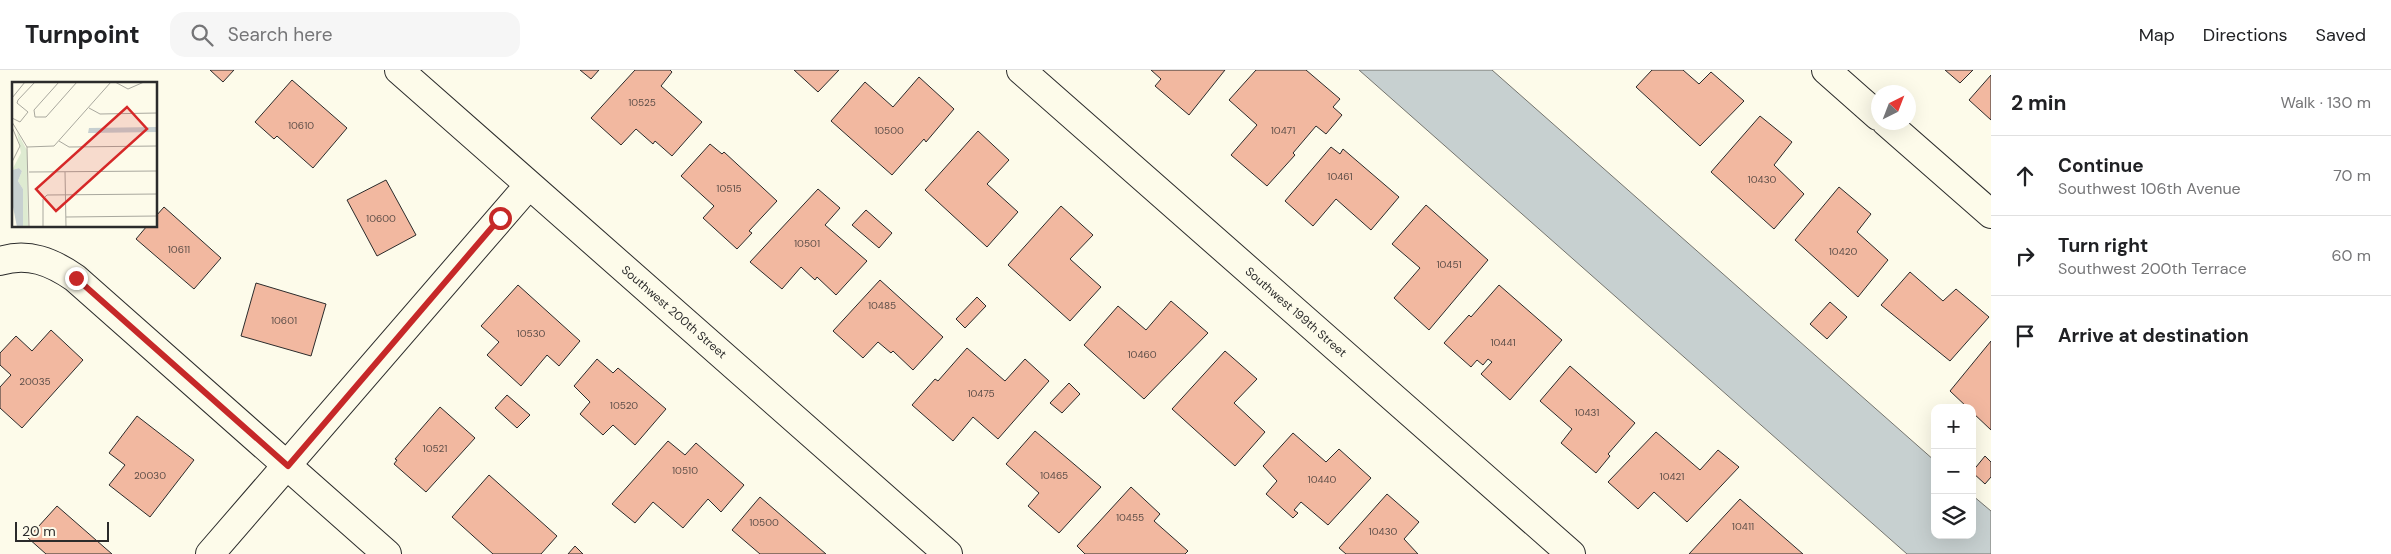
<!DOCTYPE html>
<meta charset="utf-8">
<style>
:root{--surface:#fff;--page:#f6f6f6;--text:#202124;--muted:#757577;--line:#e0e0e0}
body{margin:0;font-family:"DM Sans",sans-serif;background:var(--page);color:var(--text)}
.controls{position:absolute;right:15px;bottom:15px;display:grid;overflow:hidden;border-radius:10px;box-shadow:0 5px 20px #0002}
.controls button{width:45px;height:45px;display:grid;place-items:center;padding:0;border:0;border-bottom:1px solid var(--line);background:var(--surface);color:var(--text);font:25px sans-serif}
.compass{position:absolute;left:1871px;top:15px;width:45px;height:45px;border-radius:50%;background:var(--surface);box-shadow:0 5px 20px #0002;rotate:42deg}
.scale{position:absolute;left:15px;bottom:12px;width:94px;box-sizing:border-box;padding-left:5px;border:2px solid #2b2b2b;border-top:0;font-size:14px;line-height:18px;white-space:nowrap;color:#2b2b2b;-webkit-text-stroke:4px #fdfbea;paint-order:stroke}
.stop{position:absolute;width:15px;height:15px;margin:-11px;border:4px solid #c62828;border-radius:50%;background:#fff}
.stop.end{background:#c62828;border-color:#fff;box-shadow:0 1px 5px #0008}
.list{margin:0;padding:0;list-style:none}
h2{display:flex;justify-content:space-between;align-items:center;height:65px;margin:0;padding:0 20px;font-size:21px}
h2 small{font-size:16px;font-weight:400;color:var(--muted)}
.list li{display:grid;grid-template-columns:32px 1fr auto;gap:15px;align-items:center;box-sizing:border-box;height:80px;padding:0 20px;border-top:1px solid var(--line)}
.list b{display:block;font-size:19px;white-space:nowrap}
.list p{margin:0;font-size:16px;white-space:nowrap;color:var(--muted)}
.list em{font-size:16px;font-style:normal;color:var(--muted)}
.icon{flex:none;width:28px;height:28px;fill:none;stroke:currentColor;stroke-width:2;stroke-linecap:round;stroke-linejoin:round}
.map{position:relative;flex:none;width:1991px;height:484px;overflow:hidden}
header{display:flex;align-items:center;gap:30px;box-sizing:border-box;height:70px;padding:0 25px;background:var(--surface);border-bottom:1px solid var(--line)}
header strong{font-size:24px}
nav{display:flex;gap:28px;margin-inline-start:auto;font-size:18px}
.search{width:350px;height:45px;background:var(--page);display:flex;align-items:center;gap:12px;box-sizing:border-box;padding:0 18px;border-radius:15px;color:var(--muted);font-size:19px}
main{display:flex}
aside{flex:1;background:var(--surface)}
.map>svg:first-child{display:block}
</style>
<header>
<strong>Turnpoint</strong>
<div class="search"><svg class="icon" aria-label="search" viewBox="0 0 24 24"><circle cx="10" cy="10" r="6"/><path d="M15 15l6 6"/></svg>Search here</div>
<nav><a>Map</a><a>Directions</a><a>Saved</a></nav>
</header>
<main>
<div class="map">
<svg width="1991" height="484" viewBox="0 0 1991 484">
<rect width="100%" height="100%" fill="#fdfbea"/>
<path fill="#c7d0d0" stroke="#74746e" d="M1359,0H1492L1935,391V465H1972V425L1991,441V484H1907Z"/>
<path fill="#f2b8a0" stroke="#2b2b2b" d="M210,0H234L223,12Z
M580,0H599L591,9Z
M635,0H670L672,2L661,16L702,52L672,86L655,71L653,74L636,59L621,75L591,48Z
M794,0H839L818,22Z
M1151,0H1225L1189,45L1155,16L1161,9Z
M1256,0H1306L1340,29L1333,37L1342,45L1326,64L1316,56L1293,83L1295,85L1267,116L1231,85L1257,55L1229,30Z
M1652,0H1683L1699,14L1711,2L1744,31L1700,76L1636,17Z
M1945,0H1973L1960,13Z
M1991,5V50L1969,30Z
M919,7L954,39L926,72L924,69L892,105L831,51L865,12L893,37Z
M292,10L347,58L313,98L277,66L274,69L255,52Z
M1760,46L1792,72L1774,95L1804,124L1774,159L1711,102Z
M978,61L1009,90L987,114L1018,142L987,177L925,120Z
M710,74L722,84L724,82L777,131L749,161L752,163L737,179L703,148L714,136L681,106Z
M1331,77L1340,84L1343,79L1399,127L1371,160L1336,129L1313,156L1285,131Z
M386,110L416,165L377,186L347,130Z
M1839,117L1871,144L1857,162L1888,190L1858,227L1795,170Z
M818,119L840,138L825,155L867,191L836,225L817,207L815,210L801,197L782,219L750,192Z
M1426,135L1488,190L1429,260L1394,228L1420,198L1392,174Z
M1061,136L1093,165L1070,189L1101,217L1070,251L1008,195Z
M164,137L221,188L194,219L136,169L147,156H156V146Z
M866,140L892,163L879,178L852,155Z
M1910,202L1943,231L1956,219L1989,247L1950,291L1881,235Z
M880,210L943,267L913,300L893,281L891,283L878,272L863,288L833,261Z
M256,213L326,234L311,286L241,266Z
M518,215L580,271L559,296L547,285L521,316L487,285L499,272L481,256Z
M1499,215L1562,270L1510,330L1481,304L1492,292L1488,289L1483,295L1477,290L1471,297L1444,273L1469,245L1471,247Z
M977,227L986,236L965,258L956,249Z
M1171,231L1208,263L1144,329L1084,275L1118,236L1146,260Z
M1830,232L1847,247L1827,269L1810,254Z
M51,260L83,290L22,358L0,338V317L11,305L0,295V283L16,266L32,281Z
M1991,271V360L1972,342V338H1968L1950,321Z
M967,278L1005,311L1025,289L1049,311L998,369L973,347L953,371L912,335L935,309L938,311Z
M1225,281L1257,309L1234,333L1265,362L1235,396L1172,339Z
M597,289L613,303L618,298L666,339L635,375L613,355L603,365L580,344L590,332L574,316Z
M1570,296L1635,353L1608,384L1610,386L1596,403L1561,373L1572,359L1540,331Z
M1069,313L1080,324L1062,343L1050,333Z
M507,325L530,345L517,358L495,338Z
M440,337L475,368L426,422L394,394L397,390L395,389Z
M137,346L194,390L150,447L109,415L125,395L109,383Z
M1035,361L1101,417L1059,463L1028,436L1039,423L1006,394Z
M1656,362L1700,400L1718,380L1739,397L1687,452L1654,422L1638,439L1608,412Z
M1293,363L1326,392L1339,379L1371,408L1328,455L1301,432L1294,440L1298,443L1293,448L1266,424L1277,411L1263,396Z
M668,371L685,385L696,373L744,415L721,442L708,429L683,458L653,432L635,453L612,434Z
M1985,386L1991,392V407L1985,414L1972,402Z
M489,405L557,466L541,484H493L452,447Z
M1131,417L1160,444L1154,451L1188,481L1185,484H1085L1077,476Z
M1387,424L1419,452L1404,469L1418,484H1346L1339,478Z
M760,427L826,484H760L732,460Z
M1740,429L1803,484H1689Z
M57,436L112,484H46L28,468Z
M575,476L583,484H568Z"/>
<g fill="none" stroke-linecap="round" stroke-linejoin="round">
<defs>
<path id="minor" d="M399,0L948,484
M1021,0L1571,484
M1826,0L1878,46
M1886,52L1991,144
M0,191C28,182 52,192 75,208L387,484
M210,484L529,115"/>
</defs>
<use href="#minor" stroke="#2b2b2b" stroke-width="30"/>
<use href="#minor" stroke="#fdfbea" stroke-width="28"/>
</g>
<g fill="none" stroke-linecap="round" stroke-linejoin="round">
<path stroke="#c62828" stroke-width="6" d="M76,208L288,396L500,148"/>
</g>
<g text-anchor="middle" stroke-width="4" stroke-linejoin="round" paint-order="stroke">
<g font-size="10" fill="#5d4e48">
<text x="642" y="36">10525</text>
<text x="301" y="59">10610</text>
<text x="889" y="64">10500</text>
<text x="1283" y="64">10471</text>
<text x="1340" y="110">10461</text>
<text x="1762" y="113">10430</text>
<text x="729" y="122">10515</text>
<text x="381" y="152">10600</text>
<text x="807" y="177">10501</text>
<text x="179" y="183">10611</text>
<text x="1843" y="185">10420</text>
<text x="1449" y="198">10451</text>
<text x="882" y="239">10485</text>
<text x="284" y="254">10601</text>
<text x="531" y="267">10530</text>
<text x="1503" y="276">10441</text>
<text x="1142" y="288">10460</text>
<text x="35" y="315">20035</text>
<text x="981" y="327">10475</text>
<text x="624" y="339">10520</text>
<text x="1587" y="346">10431</text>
<text x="435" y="382">10521</text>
<text x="685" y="404">10510</text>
<text x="150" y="409">20030</text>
<text x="1054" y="409">10465</text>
<text x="1672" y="410">10421</text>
<text x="1322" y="413">10440</text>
<text x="1130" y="451">10455</text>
<text x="764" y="456">10500</text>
<text x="1743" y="460">10411</text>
<text x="1383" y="465">10430</text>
</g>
<g font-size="12" fill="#2b2b2b" stroke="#fdfbea">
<text transform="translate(674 242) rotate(41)" y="4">Southwest 200th Street</text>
<text transform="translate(1296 242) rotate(41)" y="4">Southwest 199th Street</text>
</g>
</g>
<g transform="translate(12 12)">
<rect width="145" height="145" fill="#fdfbea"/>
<path d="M5,50L15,68L16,145H11V107L6,99L10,89L7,86L0,88L9,71Z" fill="#deebd1"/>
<path d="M145,45V50L76,51L77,46ZM7,86L10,89L6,99L11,107V145H5L0,120V88Z" fill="#c7d0d0"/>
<path fill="none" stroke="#a9a89e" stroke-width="1" d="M47,0L22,28L23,35H34L65,0M103,0L116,7L132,0M0,16L13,0M6,18L23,0M77,26L88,32L145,31M0,36L8,40L16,30L5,21L6,18M0,40L15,65L17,145M0,45L8,64L0,80M47,59L57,65L145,64M15,65L42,64L99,0M17,90L145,89M53,90L54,145M54,135L145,134M31,145V117L35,113L145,112"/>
<path fill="#d62828" fill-opacity="0.15" stroke="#d62828" stroke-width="2.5" d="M115,25L135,47L44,129L24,107Z"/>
<rect width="145" height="145" fill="none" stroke="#2b2b2b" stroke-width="2.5"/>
</g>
</svg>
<div class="controls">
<button>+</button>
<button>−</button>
<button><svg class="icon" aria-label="layers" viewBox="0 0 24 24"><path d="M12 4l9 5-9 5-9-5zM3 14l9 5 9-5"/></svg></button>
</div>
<svg class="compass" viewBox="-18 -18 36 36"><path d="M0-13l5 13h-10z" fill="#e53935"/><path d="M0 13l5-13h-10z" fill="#757577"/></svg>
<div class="scale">20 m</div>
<div class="stop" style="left:500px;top:148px"></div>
<div class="stop end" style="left:76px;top:208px"></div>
</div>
<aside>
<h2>2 min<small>Walk · 130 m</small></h2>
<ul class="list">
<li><svg class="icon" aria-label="ahead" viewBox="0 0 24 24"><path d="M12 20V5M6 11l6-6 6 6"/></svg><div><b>Continue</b><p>Southwest 106th Avenue</p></div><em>70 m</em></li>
<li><svg class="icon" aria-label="right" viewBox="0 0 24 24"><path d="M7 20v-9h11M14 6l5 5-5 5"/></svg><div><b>Turn right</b><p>Southwest 200th Terrace</p></div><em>60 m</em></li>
<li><svg class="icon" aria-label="arrive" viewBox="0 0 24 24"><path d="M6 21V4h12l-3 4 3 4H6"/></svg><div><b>Arrive at destination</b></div></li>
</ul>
</aside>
</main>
